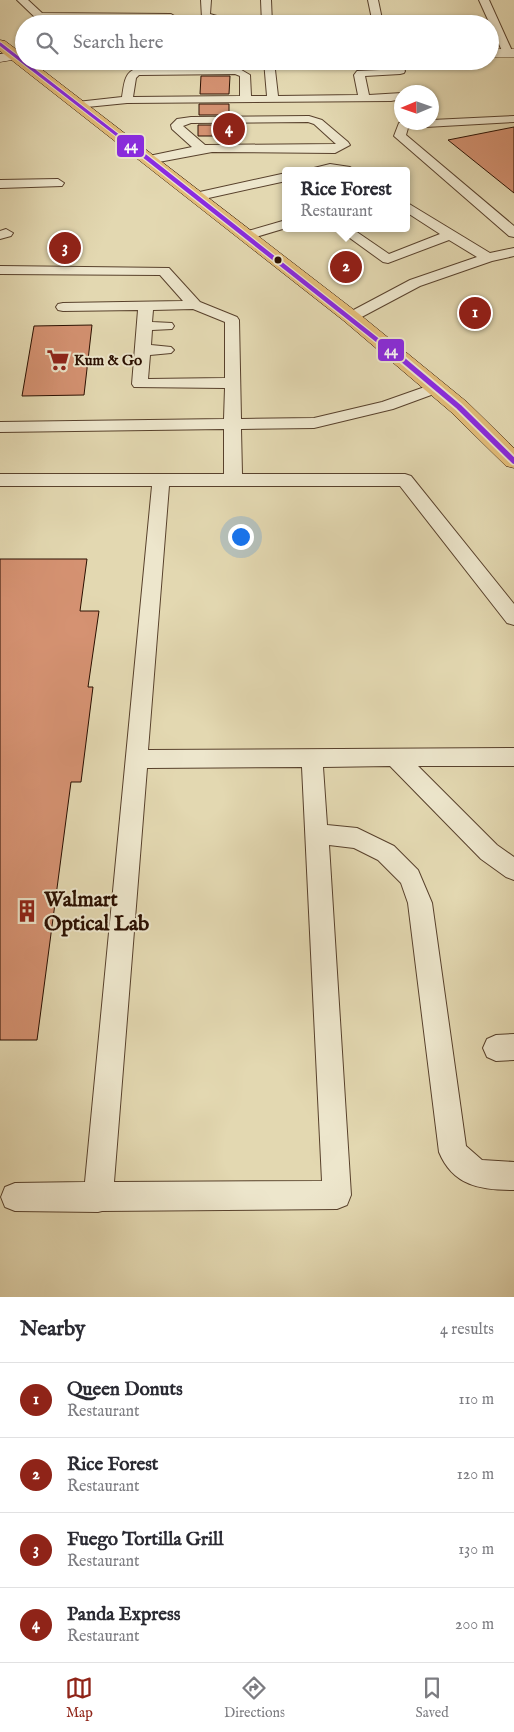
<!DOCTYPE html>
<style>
:root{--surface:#fff;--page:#f7f7f7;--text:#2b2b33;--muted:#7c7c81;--line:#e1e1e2;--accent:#8f2418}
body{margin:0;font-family:"IM FELL English",serif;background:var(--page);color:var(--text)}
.compass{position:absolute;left:394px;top:85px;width:45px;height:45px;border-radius:50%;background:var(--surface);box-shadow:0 1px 4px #0004;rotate:268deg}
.you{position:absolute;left:240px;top:536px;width:18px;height:18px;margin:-12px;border:4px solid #fff;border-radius:50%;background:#1a73e8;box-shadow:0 0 0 8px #1a73e833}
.badge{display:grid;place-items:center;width:32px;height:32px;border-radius:50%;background:var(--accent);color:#fff;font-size:16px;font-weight:700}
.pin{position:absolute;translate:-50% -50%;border:2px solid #fff;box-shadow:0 1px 5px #0006}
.popup{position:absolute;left:282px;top:167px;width:128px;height:65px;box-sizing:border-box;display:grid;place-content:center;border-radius:5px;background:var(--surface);filter:drop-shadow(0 1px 4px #0005);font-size:16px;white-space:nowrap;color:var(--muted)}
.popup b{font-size:19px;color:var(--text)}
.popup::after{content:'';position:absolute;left:50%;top:100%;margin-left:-10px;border:10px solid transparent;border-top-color:var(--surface)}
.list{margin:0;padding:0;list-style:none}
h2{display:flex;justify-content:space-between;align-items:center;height:65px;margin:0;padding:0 20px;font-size:21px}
h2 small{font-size:16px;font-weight:400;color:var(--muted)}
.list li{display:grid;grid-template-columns:32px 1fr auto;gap:15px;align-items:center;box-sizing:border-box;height:75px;padding:0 20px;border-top:1px solid var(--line)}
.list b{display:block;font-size:19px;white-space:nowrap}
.list p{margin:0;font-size:16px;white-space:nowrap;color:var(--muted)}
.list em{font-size:16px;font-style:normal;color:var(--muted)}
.icon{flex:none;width:28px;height:28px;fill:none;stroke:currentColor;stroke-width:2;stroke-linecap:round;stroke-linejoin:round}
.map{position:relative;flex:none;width:514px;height:1297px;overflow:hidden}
.search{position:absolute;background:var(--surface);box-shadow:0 1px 4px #0004;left:15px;right:15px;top:15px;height:55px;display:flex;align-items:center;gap:12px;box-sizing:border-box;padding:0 18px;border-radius:28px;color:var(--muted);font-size:19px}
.sheet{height:365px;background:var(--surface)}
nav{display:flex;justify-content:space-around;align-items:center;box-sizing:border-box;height:70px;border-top:1px solid var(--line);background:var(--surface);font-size:14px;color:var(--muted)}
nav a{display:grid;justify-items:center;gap:2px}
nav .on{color:var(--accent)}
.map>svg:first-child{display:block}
</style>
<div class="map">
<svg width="514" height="1297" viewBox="0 0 514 1297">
<rect width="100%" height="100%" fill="#e3d8b1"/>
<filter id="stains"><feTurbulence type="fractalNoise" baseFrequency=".004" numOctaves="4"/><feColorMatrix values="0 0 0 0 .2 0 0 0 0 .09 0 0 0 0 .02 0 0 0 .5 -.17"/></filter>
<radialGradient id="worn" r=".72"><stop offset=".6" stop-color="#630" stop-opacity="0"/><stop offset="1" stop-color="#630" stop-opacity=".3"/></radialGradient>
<path fill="#d59272" stroke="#2a0f00" d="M201,76H230L229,94H200Z
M199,104H229V115H199Z
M198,125H228V136H198Z
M514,127V193L448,140Z
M92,325L84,395L22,396L34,326Z
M0,559H87L80,611H99L88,687H93L81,782H71L37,1040H0Z"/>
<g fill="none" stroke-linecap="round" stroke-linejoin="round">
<defs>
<path id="lane" d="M17,0H28L42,13L171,14L176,17L171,20L48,19L53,24H42Z
M201,0H211L210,14L244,24H225L202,18Z
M261,0H271L272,24H262Z
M368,0H378L383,24H373Z
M479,0H489L513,53L512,55L508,56L503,53Z
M264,61H274L278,96L358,95L354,75L357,71L404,69L405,71L404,73L400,74L365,76L369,95L402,93V99L391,101L127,103L77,108L71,105L77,102L122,97C124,86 124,72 136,69L238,68L250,75L251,96H267ZM235,74L240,76V96L133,97L136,78L139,75Z
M309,116L322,120L348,142L350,145L335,153L212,152L148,164L142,160L144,157L192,147L172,129L171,125L177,119L191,117ZM308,122L314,124L336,144L205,145L183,126L191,123Z
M514,116V122L408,128L406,135L514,226V237L509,236L394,136L399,123L432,122V120Z
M330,164L350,167L356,171H312L314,168Z
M286,173V181L195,201L189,197L195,193Z
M58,179L64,183L62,186L0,188V180Z
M406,202L490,253L514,248V256L492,261L420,286L356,320H346L344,317L346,314L410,280L477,257L449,240L388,263L383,262L336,228H351L389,254L440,234L406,212Z
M286,220V228L246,240L239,236L241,233Z
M6,229L13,233L11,236L0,239V231Z
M0,266L169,268L200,302L237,317L239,320L241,419L314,418L382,402L436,383L442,385L444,388L442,391L393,409L314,428L241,429L242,474H405L411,476L514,604V625L507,623L400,486H169L148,750L514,748V766H418L497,845L514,857V880L506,877L481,859L390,766L323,767L327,825L357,828L394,846L418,870L432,903L466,1146L482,1160L514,1162V1190C481,1190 453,1186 439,1152L408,903L401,883L378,860L354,848L329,845L351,1195L347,1205L337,1209L102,1211L98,1212L15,1211L5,1207L1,1197L5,1187L15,1183L85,1182L152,486H0V474H224V429L0,432V422L224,419L225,388L134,387L132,384L138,310L63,311L58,310L56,307L58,304L63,303L183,301L160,275L0,274ZM193,309L225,322V378L148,379L150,355L171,353L174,350L171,347L151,345L152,330L172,329L174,326L172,323L152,322L153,310ZM302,767L322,1181L114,1182L147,768Z
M514,1034V1060L496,1061L487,1057L483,1048L487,1039L496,1035Z"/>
<path id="street" d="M490,49H514V57H490Z"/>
<path id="secondary" d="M13,52L18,53L20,56L18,59L0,62V54Z"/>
<path id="primary" d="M0,40L5,41L24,55V61H31L358,313L467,402L514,448V468L506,466L451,412L344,321L0,51Z"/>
</defs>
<use href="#lane" stroke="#58412c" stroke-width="2"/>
<use href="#street" stroke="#58412c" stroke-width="1"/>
<use href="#secondary" stroke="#2a0f00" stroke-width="1"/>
<use href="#primary" stroke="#2a0f00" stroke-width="1"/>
<use href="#lane" fill="#ede6cc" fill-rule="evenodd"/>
<use href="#street" fill="#ede6cc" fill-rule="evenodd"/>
<use href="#secondary" fill="#ede6cc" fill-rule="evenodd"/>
<use href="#primary" fill="#e2bc78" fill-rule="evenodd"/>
<defs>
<path id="bus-1-far2" d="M0,44L143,155"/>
<path id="bus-1-far1" d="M142,154L391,351"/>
<path id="bus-1" d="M390,349L459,407L514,461"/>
</defs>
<use href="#bus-1-far2" stroke="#ede6cc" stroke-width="5"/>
<use href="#bus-1-far1" stroke="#ede6cc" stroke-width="7"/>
<use href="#bus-1" stroke="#ede6cc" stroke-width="9"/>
<use href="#bus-1-far2" stroke="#8a2be2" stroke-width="3"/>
<use href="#bus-1-far1" stroke="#8a2be2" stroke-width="4.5"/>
<use href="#bus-1" stroke="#8a2be2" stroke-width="5.5"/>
</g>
<defs>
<symbol id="supermarket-bare" viewBox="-9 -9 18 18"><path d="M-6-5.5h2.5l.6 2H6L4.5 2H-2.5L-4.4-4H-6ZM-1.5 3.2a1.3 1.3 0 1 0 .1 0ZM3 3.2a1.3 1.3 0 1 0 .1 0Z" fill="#8f2418" stroke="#ede6cc" stroke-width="2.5" paint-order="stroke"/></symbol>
<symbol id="building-bare" viewBox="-9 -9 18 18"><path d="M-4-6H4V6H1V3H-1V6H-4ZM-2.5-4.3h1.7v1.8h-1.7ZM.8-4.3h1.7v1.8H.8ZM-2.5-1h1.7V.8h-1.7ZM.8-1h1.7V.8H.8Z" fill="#8f2418" stroke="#ede6cc" stroke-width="2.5" paint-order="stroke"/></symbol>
</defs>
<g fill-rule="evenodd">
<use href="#supermarket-bare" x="42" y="344" width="32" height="32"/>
<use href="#building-bare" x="11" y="895" width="32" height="32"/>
</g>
<circle fill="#2a0f00" stroke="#ede6cc" stroke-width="2" cx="278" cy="260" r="4.5"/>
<g text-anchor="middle" stroke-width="4" stroke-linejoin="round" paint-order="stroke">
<g font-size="15" font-weight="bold" fill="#2a0f00" stroke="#ede6cc" text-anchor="start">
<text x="74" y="365">Kum &amp; Go</text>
</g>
<g font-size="21" font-weight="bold" fill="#2a0f00" stroke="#ede6cc" text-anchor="start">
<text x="44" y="906">Walmart<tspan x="44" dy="24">Optical Lab</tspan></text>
</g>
</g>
<g stroke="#ede6cc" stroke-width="2">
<rect x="116" y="134" width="29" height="24" rx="5" fill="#8a2be2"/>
<rect x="377" y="338" width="28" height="24" rx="5" fill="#8a2be2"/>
</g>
<g font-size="14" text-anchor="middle" font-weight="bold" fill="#fff">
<text x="131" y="150">44</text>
<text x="391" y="355">44</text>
</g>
<rect width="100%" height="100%" filter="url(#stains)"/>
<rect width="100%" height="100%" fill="url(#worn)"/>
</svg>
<svg class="compass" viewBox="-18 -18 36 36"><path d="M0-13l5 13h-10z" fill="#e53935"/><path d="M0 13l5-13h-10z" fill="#7c7c81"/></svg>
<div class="you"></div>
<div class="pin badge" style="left:475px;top:313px">1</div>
<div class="pin badge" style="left:346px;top:267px">2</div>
<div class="popup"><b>Rice Forest</b>Restaurant</div>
<div class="pin badge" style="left:65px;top:248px">3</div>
<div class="pin badge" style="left:229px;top:129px">4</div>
<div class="search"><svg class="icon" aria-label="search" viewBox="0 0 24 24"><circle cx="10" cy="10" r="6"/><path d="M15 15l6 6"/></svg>Search here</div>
</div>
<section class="sheet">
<h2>Nearby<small>4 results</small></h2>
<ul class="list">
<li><span class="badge">1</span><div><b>Queen Donuts</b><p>Restaurant</p></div><em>110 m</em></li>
<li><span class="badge">2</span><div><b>Rice Forest</b><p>Restaurant</p></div><em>120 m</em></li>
<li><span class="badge">3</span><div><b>Fuego Tortilla Grill</b><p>Restaurant</p></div><em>130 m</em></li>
<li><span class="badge">4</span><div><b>Panda Express</b><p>Restaurant</p></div><em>200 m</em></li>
</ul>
</section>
<nav>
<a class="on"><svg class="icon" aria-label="map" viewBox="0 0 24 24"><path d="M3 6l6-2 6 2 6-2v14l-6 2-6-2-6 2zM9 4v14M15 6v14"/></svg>Map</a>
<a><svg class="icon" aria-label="directions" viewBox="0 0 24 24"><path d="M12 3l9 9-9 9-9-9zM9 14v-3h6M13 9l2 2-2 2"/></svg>Directions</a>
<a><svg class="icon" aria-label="saved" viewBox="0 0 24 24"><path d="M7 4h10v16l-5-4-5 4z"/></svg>Saved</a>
</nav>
